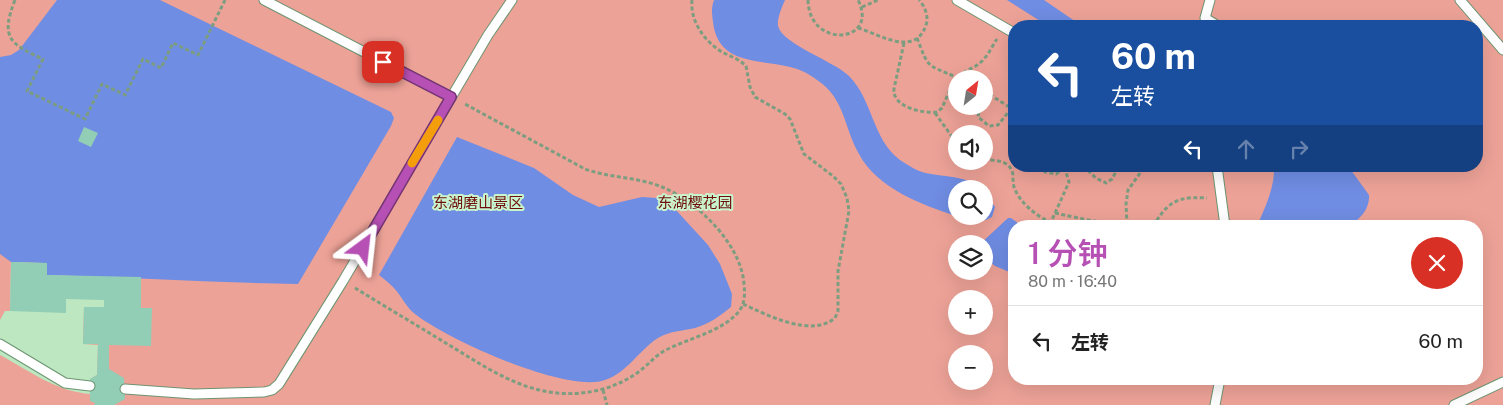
<!DOCTYPE html>
<html lang="zh">
<meta charset="utf-8">
<style>
:root{--surface:#fff;--page:#f6f6f6;--text:#222;--muted:#767676;--line:#e0e0e0;--accent:#b650b4}
body{margin:0;font-family:"Public Sans","Noto Sans SC",sans-serif;background:var(--page);color:var(--text);height:100vh;display:flex;flex-direction:column;font-size:19px;white-space:nowrap}
*{box-sizing:border-box;margin:0}
p{font-size:16px;color:var(--muted)}
.icon{flex:none;width:28px;height:28px;fill:none;stroke:currentColor;stroke-width:2;stroke-linecap:round;stroke-linejoin:round}
.map{position:relative;flex:1;overflow:hidden}
.side{position:absolute;left:1008px;top:220px;width:475px;height:165px;display:flex;flex-direction:column;background:var(--surface);border-radius:20px;box-shadow:0 5px 20px #0002}
.side>*{flex:none}
.hud{position:absolute;left:1008px;top:20px;width:475px;height:152px;border-radius:20px;box-shadow:0 5px 20px #0002;background:#1a4fa0;color:#fff;overflow:hidden}
.needle{width:32px;rotate:30deg}
.buttons{position:absolute;left:948px;top:70px;display:grid;gap:10px}
.buttons a{display:grid;place-items:center;width:45px;height:45px;border-radius:50%;background:var(--surface);box-shadow:0 5px 20px #0002;font-size:25px}
.pin{position:absolute;display:grid;place-items:center;width:42px;height:42px;color:#fff;margin:-21px;border-radius:10px;box-shadow:0 2px 8px #0006}
.me{position:absolute;width:55px;margin:-28px;rotate:30deg;stroke-linejoin:round;filter:drop-shadow(0 0 4px #0008)}
.turn{display:flex;align-items:center;gap:18px;height:105px;padding:0 20px;font-size:22px}
.turn .icon{width:65px;height:65px;stroke-width:2.5}
.turn b{display:block;font-size:35px;line-height:42px}
.lanes{display:flex;align-items:center;height:48px;padding:0 20px;background:#0003;justify-content:center;gap:25px;direction:ltr}
.lanes .off{opacity:.35}
.round{display:grid;place-items:center;flex:none;width:52px;height:52px;border-radius:26px;background:var(--page)}
.headline{display:flex;align-items:center;justify-content:space-between;height:85px;padding:0 20px}
h1{font-size:30px;font-weight:600;line-height:38px;color:var(--accent)}
ul{padding:0;list-style:none}
li{display:flex;align-items:center;gap:15px;height:70px;padding:0 20px;border-top:1px solid var(--line)}
li div{flex:1}
li b{display:block;font-size:19px}
li em{font-style:normal}
.map>svg:first-child{display:block}
.green{fill:#eda297;fill-rule:evenodd}
.water{fill:#6f8de3}
.building{fill:#92cdb5}
.lines{fill:none;stroke-linecap:round;stroke-linejoin:round}
.service-casing{stroke:#6c9471;stroke-width:11}
.path{stroke:#7c9d80;stroke-width:3;stroke-dasharray:4 2.5;stroke-linecap:butt}
.service{stroke:#fff;stroke-width:9}
.route-casing{stroke:#763475;stroke-width:12}
.route{stroke:#b650b4;stroke-width:9}
.slow{stroke:#f59e0b;stroke-width:9}
.labels{text-anchor:middle;dominant-baseline:central;stroke-width:4;stroke-linejoin:round;paint-order:stroke}
.park-label{font-size:15px;fill:#6e0d0b;stroke:#c9f5ce}
</style>
<div class="map">
<svg width="1503" height="405" viewBox="0 0 1503 405">
<rect width="100%" height="100%" fill="#bce7c1"/>
<!-- green -->
<path class="green" d="M 0,0 L 1503,0 L 1503,405 L 0,405 L 0,355 C 30,371 55,391 90,394 L 90,379 L 97,375 L 98,345 L 83,344 L 84,307 L 104,307 L 104,300 L 141,300 L 141,277 L 47,275 L 47,263 L 11,262 L 10,311 L 5,311 L 0,320 ZM 1014,26 L 1476,26 L 1476,166 L 1014,166 ZM 956,79 L 984,79 L 984,106 L 956,106 ZM 956,134 L 984,134 L 984,161 L 956,161 ZM 956,189 L 984,189 L 984,216 L 956,216 ZM 1014,226 L 1476,226 L 1476,379 L 1014,379 ZM 956,244 L 984,244 L 984,271 L 956,271 ZM 956,299 L 984,299 L 984,326 L 956,326 ZM 956,354 L 984,354 L 984,381 L 956,381 Z"/>
<!-- water -->
<g class="water">
<path d="M 57,0 L 160,0 L 391,112 L 394,118 L 391,126 L 298,284 C 214,283 131,277 47,275 L 47,263 L 11,262 L 0,254 L 0,57 L 11,55 L 19,50 Z"/>
<path d="M 714,0 L 785,0 C 782,7 777,18 778,26 C 782,44 834,61 849,76 C 873,100 872,139 900,160 C 909,166 920,173 931,174 C 949,177 966,176 981,189 L 956,189 L 956,216 C 922,205 877,188 859,154 C 844,128 845,98 817,80 C 809,74 800,69 790,67 C 758,59 718,65 713,22 C 712,14 711,8 714,0 Z"/>
<polygon points="1007,0 1044,0 1082,26 1048,26"/>
<path d="M 457,137 L 534,168 L 573,195 L 599,207 L 642,197 L 657,198 L 675,209 L 708,245 L 720,264 L 732,294 L 731,307 C 720,316 709,324 695,328 C 683,331 669,331 658,338 C 639,350 627,373 605,380 C 566,394 447,339 415,314 C 405,306 402,296 393,287 C 389,283 384,279 379,275 Z"/>
<path d="M 1274,166 L 1348,166 L 1369,195 C 1370,209 1360,219 1349,226 L 1257,226 C 1265,208 1275,187 1274,166 Z"/>
<polygon points="984,191 995,207 992,217 986,220 957,216 984,216"/>
<polygon points="1008,218 1011,218 1022,226 1014,226 1014,274 995,266 984,257 984,244 980,244"/>
</g>
<!-- building -->
<g class="building">
<polygon points="84,127 98,133 91,147 78,141"/>
<polygon points="11,262 47,263 47,275 141,277 141,308 152,308 151,346 109,345 109,369 124,378 125,399 114,405 94,405 95,403 90,401 90,379 97,375 98,344 83,344 84,307 104,307 104,300 66,299 66,313 10,311"/>
</g>
<g class="lines">
<defs>
<g id="service">
<polyline points="264,0 451,97"/>
<polyline points="957,0 1014,33"/>
<polyline points="1210,0 1205,18 1218,26"/>
<polyline points="1460,0 1503,50"/>
<polyline points="1217,166 1225,226"/>
<polyline points="0,344 65,383 90,386"/>
<polyline points="125,389 194,394 264,392 272,390 279,384 343,281 488,35 512,0"/>
<polyline points="1215,405 1220,379"/>
<polyline points="1454,405 1503,382"/>
</g>
</defs>
<!-- service casing -->
<use href="#service" class="service-casing"/>
<!-- path -->
<g class="path">
<path d="M 15,0 C 0,38 10,44 43,59 L 27,91 L 85,119 L 102,84 L 125,95 L 143,59 L 161,68 L 173,43 L 198,55 L 225,0"/>
<path d="M 692,0 C 690,21 704,41 722,52 C 730,56 739,59 746,66 L 750,87 L 755,97 L 785,114 L 790,119 L 804,154 L 833,176 L 841,184 L 847,198 L 849,211 L 838,271 L 838,311 L 835,318 C 811,338 767,315 743,304"/>
<path d="M 808,0 C 809,50 880,43 858,0"/>
<polyline points="862,7 878,0"/>
<path d="M 858,28 C 879,34 915,58 926,25 C 929,17 925,6 919,0"/>
<path d="M 917,38 C 929,69 926,64 956,77"/>
<path d="M 904,43 L 894,89 C 892,107 923,114 937,112 L 942,108 L 956,76"/>
<path d="M 959,78 C 965,69 974,69 981,62 C 988,56 992,46 997,39"/>
<polyline points="984,91 1014,110"/>
<polyline points="984,101 988,94"/>
<polyline points="980,106 978,117 989,126 998,125 1011,109"/>
<polyline points="935,113 956,142"/>
<path d="M 984,160 C 995,160 1011,160 1013,175 C 1013,179 1013,183 1014,187 C 1019,202 1037,217 1051,222 L 1069,182 L 1065,169"/>
<polyline points="1039,166 1045,172 1056,174 1068,166"/>
<polyline points="1083,166 1096,178 1106,183 1112,179 1119,166"/>
<path d="M 1055,213 C 1074,217 1134,231 1151,224 C 1156,223 1159,217 1162,213 C 1175,197 1188,197 1207,198"/>
<polyline points="1127,225 1126,204 1128,190 1145,166"/>
<path d="M 355,288 C 386,307 418,326 449,345 C 479,363 509,384 544,391 C 577,398 614,391 641,370 C 649,364 655,356 664,351 C 688,338 723,332 740,310 C 745,302 745,293 744,284 C 741,244 698,202 662,187 C 638,177 610,178 585,169 L 463,103"/>
<polyline points="603,390 607,405"/>
</g>
<!-- service -->
<use href="#service" class="service"/>
</g>
<g class="lines">
<defs>
<polyline id="route" points="363,248 451,97 383,62"/>
</defs>
<!-- route casing -->
<use href="#route" class="route-casing"/>
<!-- route -->
<use href="#route" class="route"/>
<!-- slow -->
<polyline class="slow" points="412,163 438,120"/>
</g>
<g class="labels">
<!-- park labels -->
<g class="park-label">
<text x="478" y="202">东湖磨山景区</text>
<text x="695" y="202">东湖樱花园</text>
</g>
</g>
</svg>
<div class="buttons">
<a><svg class="needle" viewBox="-14 -14 28 28"><path d="M0-13l5 13h-10z" fill="#e53935"/><path d="M0 13l5-13h-10z" fill="#767676"/></svg></a>
<a><svg class="icon" aria-label="sound" viewBox="0 0 24 24"><path d="M4 9h4l5-4v14l-5-4H4zM17 9q2 3 0 6"/></svg></a>
<a><svg class="icon" aria-label="search" viewBox="0 0 24 24"><circle cx="10" cy="10" r="6"/><path d="M15 15l6 6"/></svg></a>
<a><svg class="icon" aria-label="layers" viewBox="0 0 24 24"><path d="M12 4l9 5-9 5-9-5zM3 14l9 5 9-5"/></svg></a>
<a>+</a>
<a>−</a>
</div>
<div class="pin" style="left:383px;top:62px;background:#d93025"><svg class="icon" aria-label="arrive" viewBox="0 0 24 24"><path d="M6 21V4h12l-3 4 3 4H6"/></svg></div>
<svg class="me" style="left:363px;top:248px" viewBox="-20 -20 40 40"><path d="M0-17L14 15 0 8-14 15z" fill="#b650b4" stroke="#fff" stroke-width="4"/></svg>
<div class="hud">
<div class="turn"><svg class="icon" aria-label="left" viewBox="0 0 24 24"><path d="M17 20v-9H6M10 6l-5 5 5 5"/></svg><div><b>60 m</b>左转</div></div>
<div class="lanes"><svg class="icon" aria-label="left" viewBox="0 0 24 24"><path d="M17 20v-9H6M10 6l-5 5 5 5"/></svg><svg class="icon off" aria-label="ahead" viewBox="0 0 24 24"><path d="M12 20V5M6 11l6-6 6 6"/></svg><svg class="icon off" aria-label="right" viewBox="0 0 24 24"><path d="M7 20v-9h11M14 6l5 5-5 5"/></svg></div>
</div>
<section class="side">
<div class="headline"><div><h1>1 分钟</h1><p>80 m · 16:40</p></div><a class="round" style="background:#d93025;color:#fff"><svg class="icon" aria-label="close" viewBox="0 0 24 24"><path d="M6 6l12 12M18 6L6 18"/></svg></a></div>
<ul>
<li><svg class="icon" aria-label="left" viewBox="0 0 24 24"><path d="M17 20v-9H6M10 6l-5 5 5 5"/></svg><div><b>左转</b></div><em>60 m</em></li>
</ul>
</section>
</div>
